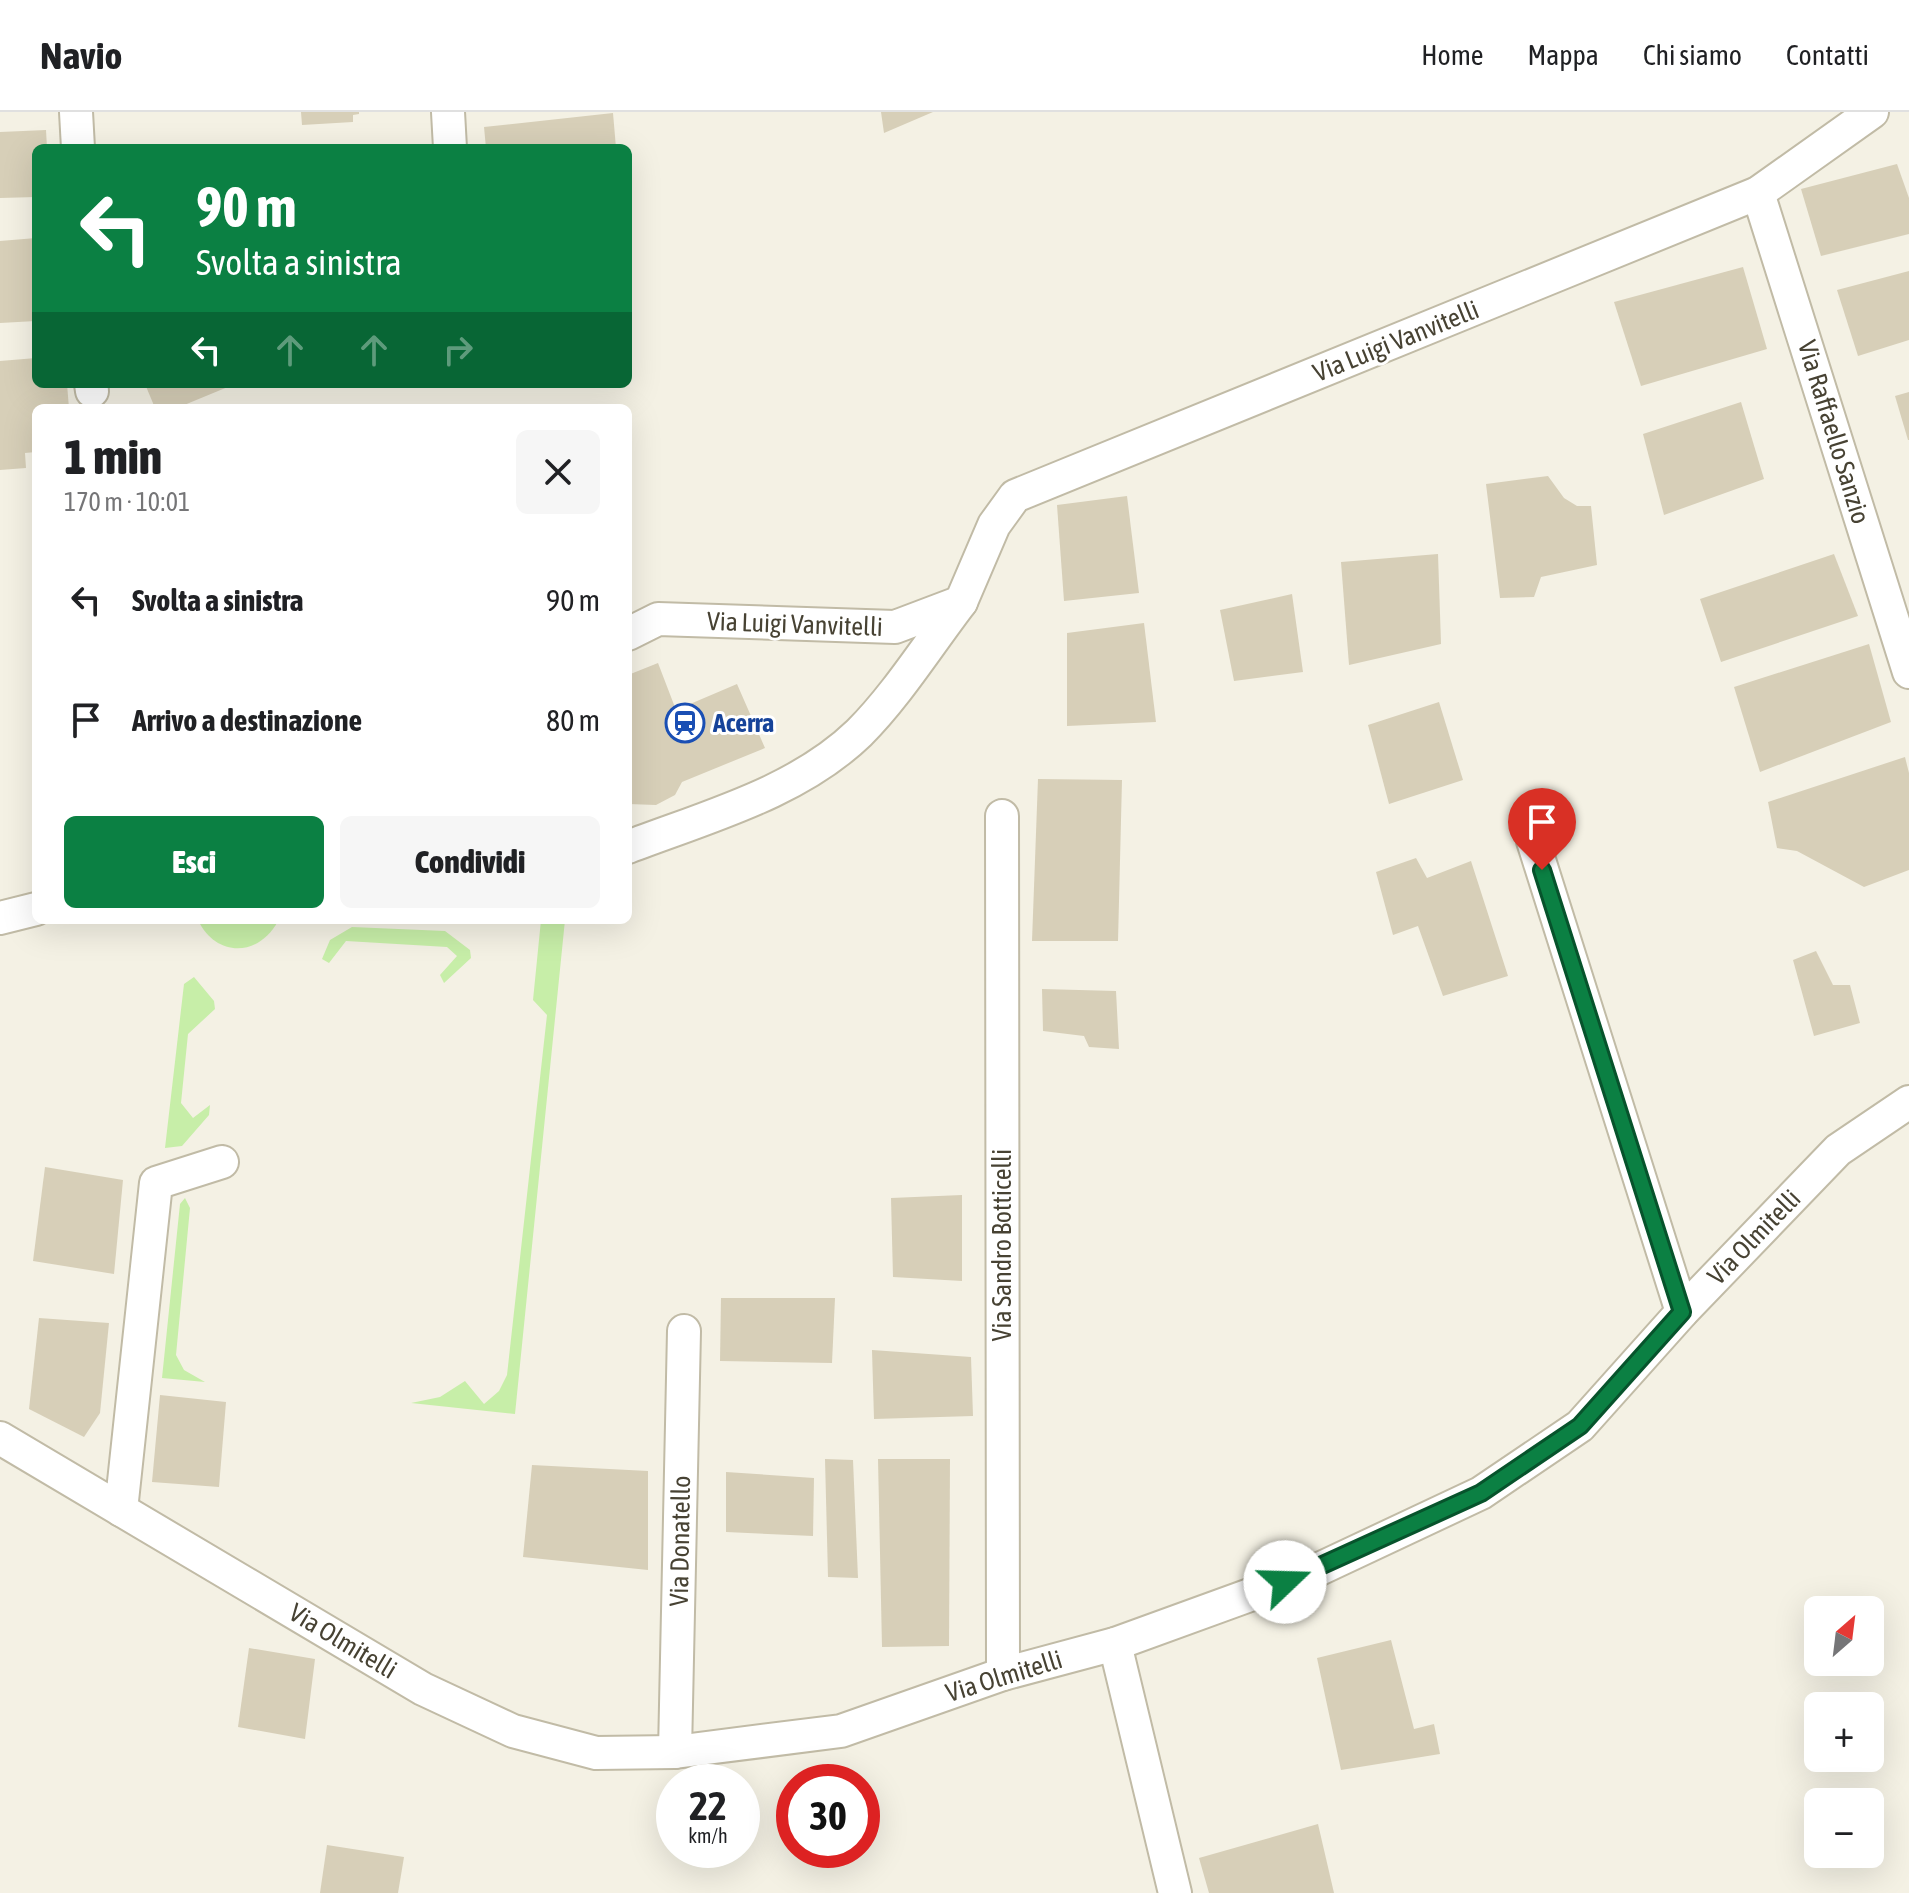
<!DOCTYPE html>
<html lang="it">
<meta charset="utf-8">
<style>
:root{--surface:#fff;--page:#f6f6f6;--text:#202124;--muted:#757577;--line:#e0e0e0;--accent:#0b8043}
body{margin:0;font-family:"Asap Condensed",sans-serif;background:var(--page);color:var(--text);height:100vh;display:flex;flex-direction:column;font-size:30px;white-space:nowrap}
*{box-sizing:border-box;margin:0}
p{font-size:26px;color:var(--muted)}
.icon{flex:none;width:44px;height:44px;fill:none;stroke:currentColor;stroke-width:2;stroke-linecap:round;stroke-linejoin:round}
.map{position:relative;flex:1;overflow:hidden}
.sheet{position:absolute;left:32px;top:292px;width:600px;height:520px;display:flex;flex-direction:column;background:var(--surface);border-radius:12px;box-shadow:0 8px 32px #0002}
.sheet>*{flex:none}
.hud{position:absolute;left:32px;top:32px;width:600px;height:244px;border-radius:12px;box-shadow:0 8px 32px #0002;background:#0b8043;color:#fff;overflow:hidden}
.needle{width:52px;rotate:28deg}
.tools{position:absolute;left:1804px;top:1484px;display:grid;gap:16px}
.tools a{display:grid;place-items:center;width:80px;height:80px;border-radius:12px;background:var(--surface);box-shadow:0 8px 32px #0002;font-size:40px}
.speed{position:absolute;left:656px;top:1652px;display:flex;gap:16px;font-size:40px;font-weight:700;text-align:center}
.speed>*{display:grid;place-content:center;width:104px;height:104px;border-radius:50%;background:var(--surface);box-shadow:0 8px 32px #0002;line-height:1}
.speed small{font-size:20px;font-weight:400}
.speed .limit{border:12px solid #d22;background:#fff;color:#111}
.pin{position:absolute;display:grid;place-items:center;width:68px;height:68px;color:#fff;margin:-82px -34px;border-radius:50% 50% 50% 0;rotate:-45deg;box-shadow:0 0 8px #0007}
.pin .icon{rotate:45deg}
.me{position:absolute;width:88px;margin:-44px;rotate:69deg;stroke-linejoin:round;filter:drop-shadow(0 0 6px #0008)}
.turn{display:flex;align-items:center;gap:28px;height:168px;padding:0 32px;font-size:36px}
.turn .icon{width:104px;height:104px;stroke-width:2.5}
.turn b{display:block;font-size:56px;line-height:68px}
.lanes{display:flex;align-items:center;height:76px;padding:0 32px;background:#0003;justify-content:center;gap:40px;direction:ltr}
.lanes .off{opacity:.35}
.round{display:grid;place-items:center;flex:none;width:84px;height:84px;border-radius:12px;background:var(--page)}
.summary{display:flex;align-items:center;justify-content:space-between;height:136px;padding:0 32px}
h1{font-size:48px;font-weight:800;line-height:60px}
.action{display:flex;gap:16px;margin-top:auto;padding:16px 32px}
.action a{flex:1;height:92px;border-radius:12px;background:var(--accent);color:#fff;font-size:32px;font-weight:800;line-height:92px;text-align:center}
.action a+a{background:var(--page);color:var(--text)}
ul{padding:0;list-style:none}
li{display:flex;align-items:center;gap:24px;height:120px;padding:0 32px}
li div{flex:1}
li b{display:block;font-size:30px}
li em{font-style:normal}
header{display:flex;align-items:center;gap:48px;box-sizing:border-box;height:112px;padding:0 40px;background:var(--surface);border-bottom:2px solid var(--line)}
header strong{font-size:38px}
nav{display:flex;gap:44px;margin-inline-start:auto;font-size:28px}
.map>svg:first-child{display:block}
.grass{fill:#c7eea8}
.building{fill:#d7cfb8}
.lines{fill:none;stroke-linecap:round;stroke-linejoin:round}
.street-casing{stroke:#c1bba6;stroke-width:36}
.street{stroke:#fff;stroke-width:32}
.route-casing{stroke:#07532c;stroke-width:20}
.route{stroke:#0b8043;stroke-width:14}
.labels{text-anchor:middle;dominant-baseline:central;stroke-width:6;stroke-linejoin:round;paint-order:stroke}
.street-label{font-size:26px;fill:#474233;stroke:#fff}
.transit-label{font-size:26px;font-weight:bold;fill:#164399;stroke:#fff;text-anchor:start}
</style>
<header>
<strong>Navio</strong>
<nav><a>Home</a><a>Mappa</a><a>Chi siamo</a><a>Contatti</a></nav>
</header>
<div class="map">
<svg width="1909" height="1781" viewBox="0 0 1909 1781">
<rect width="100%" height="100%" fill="#f4f1e4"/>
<!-- grass -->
<g class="grass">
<path d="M 198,808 L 278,808 L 278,809 C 259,845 216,846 198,808 Z"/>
<polygon points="541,808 565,808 515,1302 411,1291 440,1285 465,1269 484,1292 499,1279 507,1263 547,903 533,888"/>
<polygon points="352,815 445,819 470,838 471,846 444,871 440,863 457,844 447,835 346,829 329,851 322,847 330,828"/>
<polygon points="194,865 214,889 215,897 188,922 181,991 193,1006 210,993 209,1003 182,1034 165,1036 184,872"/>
<polygon points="185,1086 190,1096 176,1243 184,1258 205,1270 162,1266 180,1092"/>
</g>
<!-- building -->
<g class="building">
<polygon points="301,0 359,0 359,2 353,3 353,10 302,13"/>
<polygon points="881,0 933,0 884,21"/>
<polygon points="613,1 616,36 486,36 484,15"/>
<polygon points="46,18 47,36 36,36 36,85 0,86 0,20"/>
<polygon points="1897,52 1909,86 1909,122 1821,144 1801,77"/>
<polygon points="36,126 36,209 0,211 0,129"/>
<polygon points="1743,155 1767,237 1641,274 1614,190"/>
<polygon points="1909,159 1909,228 1858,244 1837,178"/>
<polygon points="36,246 36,272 67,272 69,296 36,296 36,340 25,341 26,356 0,358 0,249"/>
<polygon points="145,272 235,272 177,296 155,296"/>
<polygon points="1909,280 1909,328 1908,328 1895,284"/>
<polygon points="1741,290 1764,367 1664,403 1643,322"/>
<polygon points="1548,364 1564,386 1577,394 1591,394 1597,453 1541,465 1534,485 1500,486 1486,372"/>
<polygon points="1127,384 1139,481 1064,489 1057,393"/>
<polygon points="1438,442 1441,532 1349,553 1341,450"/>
<polygon points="1834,442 1858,504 1721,550 1700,487"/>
<polygon points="1292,482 1303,560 1234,569 1220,498"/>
<polygon points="1144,511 1156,610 1067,614 1067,521"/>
<polygon points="1869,532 1891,610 1760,660 1734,575"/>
<polygon points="658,551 676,598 737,572 765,636 682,670 675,683 656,693 628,692 628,563"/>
<polygon points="1439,590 1463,668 1389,692 1368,613"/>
<polygon points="1905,645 1909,661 1909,758 1864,775 1797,739 1777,736 1768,690"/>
<polygon points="1038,667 1122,668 1118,829 1032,829"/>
<polygon points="1416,746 1427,766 1471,749 1508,864 1443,884 1418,814 1393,823 1376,760"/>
<polygon points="1816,839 1833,873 1850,873 1860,911 1814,924 1793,848"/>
<polygon points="1042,877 1116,879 1119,937 1089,935 1084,924 1043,919"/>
<polygon points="45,1055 123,1068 114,1162 33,1149"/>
<polygon points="962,1083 962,1169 893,1165 891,1086"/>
<polygon points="721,1186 835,1186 832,1251 720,1249"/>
<polygon points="39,1206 109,1211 100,1301 84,1325 29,1297"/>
<polygon points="872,1238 971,1245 973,1304 874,1307"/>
<polygon points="160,1283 226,1290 219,1375 152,1370"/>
<polygon points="825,1347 853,1348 858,1466 828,1465"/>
<polygon points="878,1347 950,1347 949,1534 882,1535"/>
<polygon points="532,1353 648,1359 648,1458 523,1445"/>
<polygon points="726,1360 814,1366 813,1424 726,1420"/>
<polygon points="1391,1528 1414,1617 1434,1612 1440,1642 1341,1658 1317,1546"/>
<polygon points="249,1536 315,1547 305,1627 238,1615"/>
<polygon points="1318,1712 1334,1781 1209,1781 1199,1746"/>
<polygon points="327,1733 404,1745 398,1781 320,1781"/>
</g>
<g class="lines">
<defs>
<g id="street">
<polyline points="76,0 78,36"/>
<polyline points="448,0 450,36"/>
<polyline points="1758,81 1909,560"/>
<polyline points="91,272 92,279"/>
<polyline points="628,522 658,507 895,515 961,490 994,413 1015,384 1758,81 1872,0"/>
<polyline points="1002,704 1003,1562"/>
<polyline points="1533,729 1682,1200"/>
<path d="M 628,735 C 706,705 797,681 859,621 C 897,583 928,533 961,490"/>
<polyline points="0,806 36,797"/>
<polyline points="0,1326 423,1577 513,1619 596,1641 675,1640 841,1619 1003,1562 1115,1532 1313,1460 1481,1381 1580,1314 1682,1200 1838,1038 1909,990"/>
<polyline points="121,1398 156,1071 222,1050"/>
<polyline points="1115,1532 1175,1781"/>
<polyline points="675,1640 684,1219"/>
</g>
</defs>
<!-- street casing -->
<use href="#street" class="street-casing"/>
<!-- street -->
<use href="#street" class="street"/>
</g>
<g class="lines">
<defs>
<polyline id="route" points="1285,1470 1481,1381 1580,1314 1682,1200 1542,758"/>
</defs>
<!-- route casing -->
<use href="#route" class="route-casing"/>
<!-- route -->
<use href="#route" class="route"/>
</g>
<!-- icons -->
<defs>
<symbol id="station-ring" viewBox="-11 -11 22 22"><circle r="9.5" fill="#fff" stroke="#1a4fb4" stroke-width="1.5"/><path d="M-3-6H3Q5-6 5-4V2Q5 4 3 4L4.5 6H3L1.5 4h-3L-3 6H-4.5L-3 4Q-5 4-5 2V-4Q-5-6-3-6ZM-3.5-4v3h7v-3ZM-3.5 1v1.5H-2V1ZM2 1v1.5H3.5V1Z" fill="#1a4fb4"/></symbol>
</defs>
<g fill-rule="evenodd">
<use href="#station-ring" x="663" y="589" width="44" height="44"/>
</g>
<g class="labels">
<!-- street labels -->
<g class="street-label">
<text transform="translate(1396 229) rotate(-22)">Via Luigi Vanvitelli</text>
<text transform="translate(1834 320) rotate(73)">Via Raffaello Sanzio</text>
<text transform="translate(795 512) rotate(2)">Via Luigi Vanvitelli</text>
<text transform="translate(1754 1125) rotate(-46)">Via Olmitelli</text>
<text transform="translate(1002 1133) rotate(-90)">Via Sandro Botticelli</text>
<text transform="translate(680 1429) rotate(-89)">Via Donatello</text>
<text transform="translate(343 1529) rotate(31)">Via Olmitelli</text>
<text transform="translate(1004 1564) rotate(-17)">Via Olmitelli</text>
</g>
<!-- transit labels -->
<g class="transit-label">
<text x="713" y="611">Acerra</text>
</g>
</g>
</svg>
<div class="tools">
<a><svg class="needle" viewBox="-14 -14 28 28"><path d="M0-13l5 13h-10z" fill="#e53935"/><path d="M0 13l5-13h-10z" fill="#757577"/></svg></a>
<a>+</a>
<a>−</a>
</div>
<div class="speed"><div>22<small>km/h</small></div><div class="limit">30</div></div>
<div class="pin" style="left:1542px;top:758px;background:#d93025"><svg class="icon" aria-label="arrive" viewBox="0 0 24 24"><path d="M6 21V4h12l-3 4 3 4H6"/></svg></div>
<svg class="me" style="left:1285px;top:1470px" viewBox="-20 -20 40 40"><circle r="19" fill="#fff"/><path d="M0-13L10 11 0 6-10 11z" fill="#0b8043"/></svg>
<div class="hud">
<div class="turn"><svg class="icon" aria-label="left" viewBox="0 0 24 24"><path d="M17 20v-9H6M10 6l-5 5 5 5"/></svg><div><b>90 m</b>Svolta a sinistra</div></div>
<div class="lanes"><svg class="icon" aria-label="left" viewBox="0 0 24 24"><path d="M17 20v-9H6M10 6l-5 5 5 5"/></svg><svg class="icon off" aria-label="ahead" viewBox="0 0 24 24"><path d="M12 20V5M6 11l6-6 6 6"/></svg><svg class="icon off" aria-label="ahead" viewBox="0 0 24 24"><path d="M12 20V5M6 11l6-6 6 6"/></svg><svg class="icon off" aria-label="right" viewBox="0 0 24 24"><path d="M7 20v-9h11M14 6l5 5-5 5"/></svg></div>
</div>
<section class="sheet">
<div class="summary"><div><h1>1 min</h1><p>170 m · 10:01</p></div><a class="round"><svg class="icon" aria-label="close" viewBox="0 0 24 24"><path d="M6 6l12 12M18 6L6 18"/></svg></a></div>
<ul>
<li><svg class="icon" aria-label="left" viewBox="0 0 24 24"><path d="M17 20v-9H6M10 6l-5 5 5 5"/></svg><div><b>Svolta a sinistra</b></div><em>90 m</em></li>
<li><svg class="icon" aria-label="arrive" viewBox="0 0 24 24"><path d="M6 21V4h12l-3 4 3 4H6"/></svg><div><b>Arrivo a destinazione</b></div><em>80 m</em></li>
</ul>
<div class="action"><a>Esci</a><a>Condividi</a></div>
</section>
</div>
